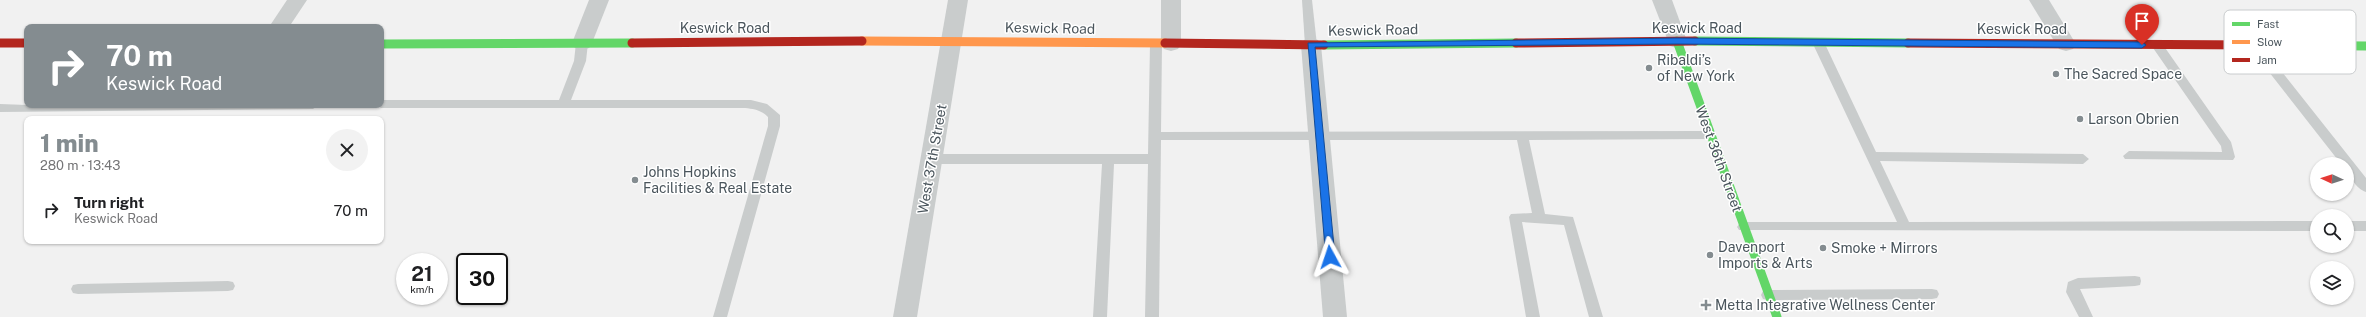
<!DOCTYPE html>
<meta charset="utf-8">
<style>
:root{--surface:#fff;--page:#f2f2f2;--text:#202124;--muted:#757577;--accent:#848c90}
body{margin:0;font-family:"Public Sans",sans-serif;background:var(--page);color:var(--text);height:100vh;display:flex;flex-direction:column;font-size:15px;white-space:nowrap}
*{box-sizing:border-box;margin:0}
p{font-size:13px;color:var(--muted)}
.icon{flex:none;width:22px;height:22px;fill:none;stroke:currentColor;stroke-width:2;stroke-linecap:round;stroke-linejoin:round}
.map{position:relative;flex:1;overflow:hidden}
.sheet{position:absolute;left:24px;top:116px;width:360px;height:128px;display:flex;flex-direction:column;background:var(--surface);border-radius:8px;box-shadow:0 1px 3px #0004}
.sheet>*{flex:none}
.banner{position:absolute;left:24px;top:24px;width:360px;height:84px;border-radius:8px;box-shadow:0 1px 3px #0004;background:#848c90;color:#fff;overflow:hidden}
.needle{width:26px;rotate:273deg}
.controls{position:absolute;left:2310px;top:157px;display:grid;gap:8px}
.controls a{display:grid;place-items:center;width:44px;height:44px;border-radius:50%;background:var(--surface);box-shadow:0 1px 3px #0004;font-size:20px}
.speed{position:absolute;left:396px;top:253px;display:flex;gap:8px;font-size:20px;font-weight:700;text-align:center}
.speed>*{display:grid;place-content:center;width:52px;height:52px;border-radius:50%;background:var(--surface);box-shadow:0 1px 3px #0004;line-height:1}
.speed small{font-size:10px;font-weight:400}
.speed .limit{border:2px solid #111;border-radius:6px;background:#fff;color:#111}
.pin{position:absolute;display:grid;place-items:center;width:34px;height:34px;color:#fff;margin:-41px -17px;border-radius:50% 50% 50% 0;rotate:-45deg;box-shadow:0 0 4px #0007}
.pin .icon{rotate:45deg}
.me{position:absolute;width:44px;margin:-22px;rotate:355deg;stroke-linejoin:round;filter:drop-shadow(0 0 3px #0008)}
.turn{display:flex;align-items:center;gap:14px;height:84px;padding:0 16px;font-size:18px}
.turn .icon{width:52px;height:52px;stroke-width:2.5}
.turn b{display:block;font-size:28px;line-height:34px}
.round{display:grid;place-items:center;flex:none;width:42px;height:42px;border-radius:21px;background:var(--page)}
.overview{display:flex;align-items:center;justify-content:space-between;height:68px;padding:0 16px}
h1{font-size:24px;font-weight:800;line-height:30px;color:var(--accent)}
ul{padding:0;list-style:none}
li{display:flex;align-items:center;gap:12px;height:52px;padding:0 16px}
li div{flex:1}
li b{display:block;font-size:15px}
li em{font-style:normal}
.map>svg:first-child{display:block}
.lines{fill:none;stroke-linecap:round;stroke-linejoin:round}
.lane{fill:#c9cccc;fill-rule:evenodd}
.street{fill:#c9cccc;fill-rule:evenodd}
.fast{stroke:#63d668;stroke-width:9}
.slow{stroke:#ff974d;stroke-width:9}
.jam{stroke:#b3261e;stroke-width:9}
.route{fill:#1a73e8;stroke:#114b97}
.poi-dot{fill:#848c90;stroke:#fff;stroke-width:1.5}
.labels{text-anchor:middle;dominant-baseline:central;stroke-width:3;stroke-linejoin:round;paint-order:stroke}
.street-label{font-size:14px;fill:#4a555c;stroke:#fff}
.poi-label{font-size:14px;fill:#4a555c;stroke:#fff;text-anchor:start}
.key{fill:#fff;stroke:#c9ccce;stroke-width:1}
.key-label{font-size:11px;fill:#4a555c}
</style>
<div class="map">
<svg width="2366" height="317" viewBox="0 0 2366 317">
<rect width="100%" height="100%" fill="#f1f1f1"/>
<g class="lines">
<!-- lane -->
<g class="lane">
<polygon points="1302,0 1312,0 1317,45 1311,49 1305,45"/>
<polygon points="1818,38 1824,42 1876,152 2083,154 2089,159 2083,164 1880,161 1909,222 2317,221 2317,231 1739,230 1737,227 1739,224 1743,222 1897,222 1812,42"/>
<path d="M 582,39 L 588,43 L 586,61 L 571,100 L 751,100 L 767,104 L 780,115 L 780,126 L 727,317 L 713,317 L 768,126 L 768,117 C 761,110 754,109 745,108 L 381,108 L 376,105 L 381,105 L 381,100 L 559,100 L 574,61 L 576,43 Z"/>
<polygon points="1156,40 1162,44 1161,132 1710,131 1716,135 1710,139 1529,140 1545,214 1573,217 1603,317 1589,317 1564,225 1522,222 1540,317 1526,317 1509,217 1511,214 1532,213 1517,140 1161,140 1159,317 1145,317 1148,164 1114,164 1107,317 1093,317 1102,164 932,164 926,159 932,154 1148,154 1150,44"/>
<polygon points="2157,41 2161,42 2231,142 2235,157 2233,160 2125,159 2123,156 2129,151 2222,152 2221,146 2151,45"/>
<path d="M 2255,42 L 2259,43 L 2366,178 L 2366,192 C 2356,189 2347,174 2347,164 L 2341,164 L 2251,49 L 2249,46 L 2251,43 Z"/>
<polygon points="0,104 27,105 319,105 313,109 0,112"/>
<rect x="2347" y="221" width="19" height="10"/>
<polygon points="2135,276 2140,277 2141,281 2140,285 2135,286 2080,289 2093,317 2079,317 2066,292 2068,282 2078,278"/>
<polygon points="228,281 233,282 235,286 233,290 228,291 78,294 73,293 71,289 73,285 78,284"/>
<polygon points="1932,289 1937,290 1939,294 1937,298 1932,299 1768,300 1763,299 1761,295 1763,291 1768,290"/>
</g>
<!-- street -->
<g class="street">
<polygon points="287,0 307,0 289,27 269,27"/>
<polygon points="589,0 609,0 592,43 589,48 582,50 575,48 572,43"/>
<polygon points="948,0 968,0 917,317 893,317"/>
<polygon points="1161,0 1181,0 1181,44 1178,49 1171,51 1164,49 1161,44"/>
<polygon points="1652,0 1672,0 1687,41 1684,46 1677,48 1670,46"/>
<polygon points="2029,0 2049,0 2076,44 2073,49 2066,51 2059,49"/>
<polygon points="1311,38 1318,40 1321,45 1347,317 1323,317 1301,45 1304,40"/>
</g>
<!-- fast -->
<g class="fast">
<polyline points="1677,41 1777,317"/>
<polyline points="1695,41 1908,43"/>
<polyline points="381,44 632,43"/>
<polyline points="1324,45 1516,43"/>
<polyline points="2256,45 2366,46"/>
</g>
<!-- slow -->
<polyline class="slow" points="862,41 1165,43"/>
<!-- jam -->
<g class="jam">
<polyline points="0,43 27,43"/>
<polyline points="632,43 862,41"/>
<polyline points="1165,43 1324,45"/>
<polyline points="1516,43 1695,41"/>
<polyline points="1908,43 2256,45"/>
</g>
</g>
<!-- route -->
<polygon class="route" points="1677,38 2142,42 2146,45 2142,48 1677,44 1315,47 1335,257 1330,261 1326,260 1308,43"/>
<!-- markers -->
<g class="poi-dot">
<circle cx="1649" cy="68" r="4"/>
<circle cx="2056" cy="74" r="4"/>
<circle cx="2080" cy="119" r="4"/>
<circle cx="635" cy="180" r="4"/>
<circle cx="1823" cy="248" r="4"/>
<circle cx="1710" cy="255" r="4"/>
<path d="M1704 299h4v4h4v4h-4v4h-4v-4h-4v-4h4z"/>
</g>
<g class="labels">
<!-- street labels -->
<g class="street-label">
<text x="725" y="28">Keswick Road</text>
<text transform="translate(1050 28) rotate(1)">Keswick Road</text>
<text x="1697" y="28">Keswick Road</text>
<text x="2022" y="29">Keswick Road</text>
<text transform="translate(1373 30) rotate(-1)">Keswick Road</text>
<text transform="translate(932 159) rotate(-80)">West 37th Street</text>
<text transform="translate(1719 159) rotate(70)">West 36th Street</text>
</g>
<!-- poi labels -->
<g class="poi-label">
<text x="1657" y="60">Ribaldi’s<tspan x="1657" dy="16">of New York</tspan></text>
<text x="2064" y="74">The Sacred Space</text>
<text x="2088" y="119">Larson Obrien</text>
<text x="643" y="172">Johns Hopkins<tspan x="643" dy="16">Facilities &amp; Real Estate</tspan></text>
<text x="1718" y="247">Davenport<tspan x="1718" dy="16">Imports &amp; Arts</tspan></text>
<text x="1831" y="248">Smoke + Mirrors</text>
<text x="1715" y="305">Metta Integrative Wellness Center</text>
</g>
</g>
<!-- legend -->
<rect x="2224" y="10" width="132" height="64" rx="6" class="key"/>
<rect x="2232" y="22" width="18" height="4" fill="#63d668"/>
<rect x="2232" y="40" width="18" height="4" fill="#ff974d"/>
<rect x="2232" y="58" width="18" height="4" fill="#b3261e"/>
<g class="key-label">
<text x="2257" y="28">Fast</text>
<text x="2257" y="46">Slow</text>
<text x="2257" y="64">Jam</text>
</g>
</svg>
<div class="controls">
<a><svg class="needle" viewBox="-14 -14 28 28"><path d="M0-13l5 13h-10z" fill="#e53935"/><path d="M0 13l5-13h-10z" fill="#757577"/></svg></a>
<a><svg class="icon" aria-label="search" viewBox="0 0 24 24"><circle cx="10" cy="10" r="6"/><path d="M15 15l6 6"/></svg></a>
<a><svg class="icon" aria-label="layers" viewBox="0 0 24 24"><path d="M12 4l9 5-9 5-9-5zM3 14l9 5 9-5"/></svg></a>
</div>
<div class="speed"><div>21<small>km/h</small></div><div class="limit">30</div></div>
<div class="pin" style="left:2142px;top:45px;background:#d93025"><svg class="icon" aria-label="arrive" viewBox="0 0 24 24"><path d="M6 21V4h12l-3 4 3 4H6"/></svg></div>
<svg class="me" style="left:1330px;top:257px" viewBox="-20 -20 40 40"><path d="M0-17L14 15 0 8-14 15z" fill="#1a73e8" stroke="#fff" stroke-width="4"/></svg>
<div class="banner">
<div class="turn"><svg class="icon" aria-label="right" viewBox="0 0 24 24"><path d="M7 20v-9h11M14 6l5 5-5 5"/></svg><div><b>70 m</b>Keswick Road</div></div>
</div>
<section class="sheet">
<div class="overview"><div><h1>1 min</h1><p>280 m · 13:43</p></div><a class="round"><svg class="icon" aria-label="close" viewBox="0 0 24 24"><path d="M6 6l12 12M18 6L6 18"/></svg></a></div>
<ul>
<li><svg class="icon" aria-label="right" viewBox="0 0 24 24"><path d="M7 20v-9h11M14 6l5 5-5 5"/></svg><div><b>Turn right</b><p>Keswick Road</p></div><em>70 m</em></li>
</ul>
</section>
</div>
